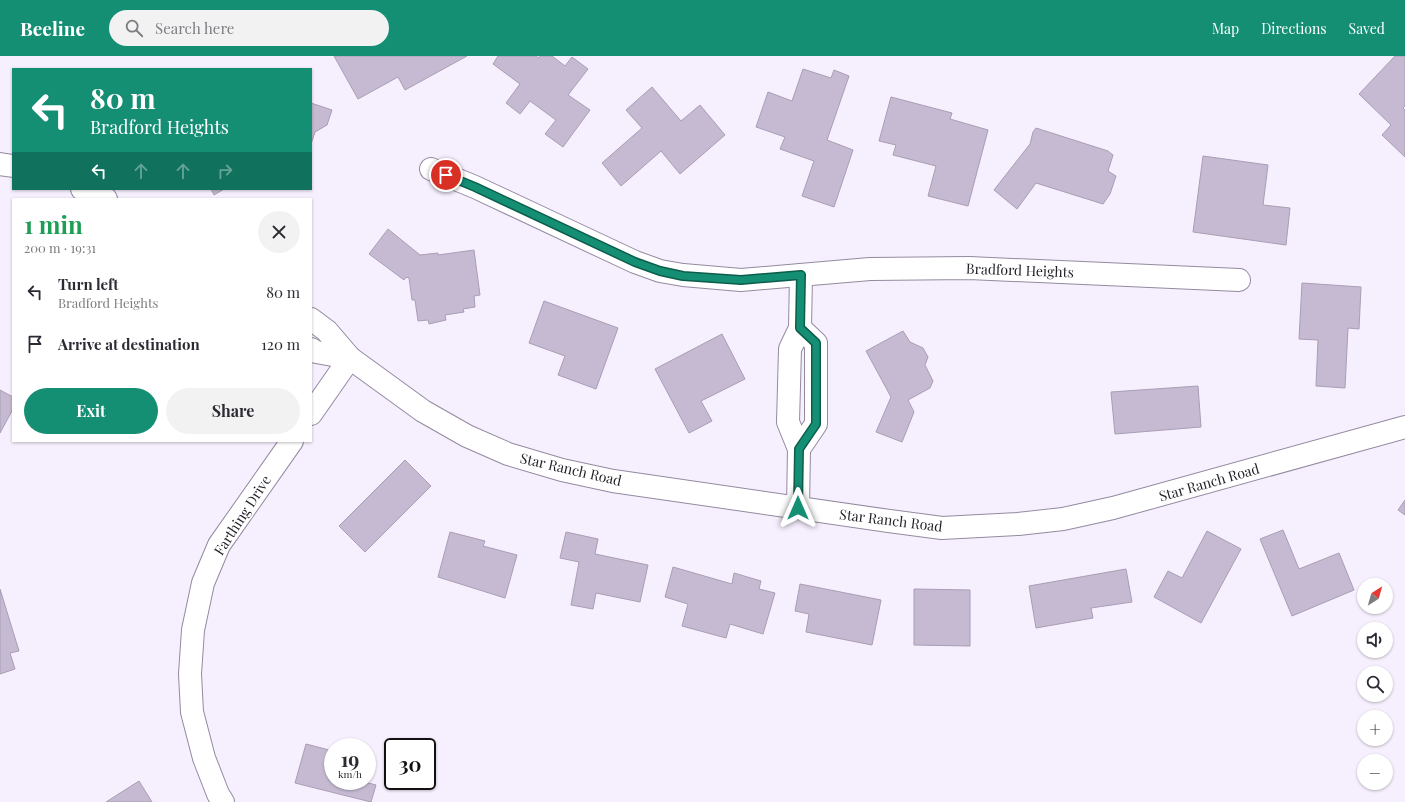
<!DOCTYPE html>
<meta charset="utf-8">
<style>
:root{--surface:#fff;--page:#f2f2f3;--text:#2b2b33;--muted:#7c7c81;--accent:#148f74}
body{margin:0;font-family:"Playfair Display",serif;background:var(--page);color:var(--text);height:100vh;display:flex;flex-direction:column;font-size:15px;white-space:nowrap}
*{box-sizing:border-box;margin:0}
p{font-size:13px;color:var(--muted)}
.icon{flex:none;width:22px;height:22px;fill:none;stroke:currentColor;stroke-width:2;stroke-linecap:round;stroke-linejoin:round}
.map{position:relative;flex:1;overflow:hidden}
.details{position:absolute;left:12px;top:142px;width:300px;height:244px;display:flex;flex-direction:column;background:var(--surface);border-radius:0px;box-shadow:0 1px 3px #0004}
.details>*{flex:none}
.top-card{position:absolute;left:12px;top:12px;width:300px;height:122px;border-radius:0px;box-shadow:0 1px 3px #0004;background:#148f74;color:#fff;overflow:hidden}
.needle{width:26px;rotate:37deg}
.buttons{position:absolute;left:1357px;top:522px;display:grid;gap:8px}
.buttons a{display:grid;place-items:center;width:36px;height:36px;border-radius:50%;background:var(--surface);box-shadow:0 1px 3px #0004;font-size:20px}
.speed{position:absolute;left:324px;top:682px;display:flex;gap:8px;font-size:20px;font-weight:700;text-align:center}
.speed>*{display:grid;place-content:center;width:52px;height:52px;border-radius:50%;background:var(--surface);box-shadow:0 1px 3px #0004;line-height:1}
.speed small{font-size:10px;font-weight:400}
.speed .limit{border:2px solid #111;border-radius:6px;background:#fff;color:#111}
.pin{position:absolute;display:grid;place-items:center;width:34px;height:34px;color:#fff;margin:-17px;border:2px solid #fff;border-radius:50%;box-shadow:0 1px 4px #0007}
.me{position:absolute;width:44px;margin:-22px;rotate:0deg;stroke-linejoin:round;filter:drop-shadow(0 0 3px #0008)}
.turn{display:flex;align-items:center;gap:14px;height:84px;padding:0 12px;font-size:18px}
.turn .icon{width:52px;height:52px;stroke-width:2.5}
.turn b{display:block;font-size:28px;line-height:34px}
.lanes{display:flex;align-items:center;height:38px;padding:0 12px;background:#0003;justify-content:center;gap:20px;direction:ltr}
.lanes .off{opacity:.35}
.round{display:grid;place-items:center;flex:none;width:42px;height:42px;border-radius:21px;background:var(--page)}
.summary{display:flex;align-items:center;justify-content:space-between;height:68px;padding:0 12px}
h1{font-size:24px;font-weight:700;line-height:30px;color:#1e9e55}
.action{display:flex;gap:8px;margin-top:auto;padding:8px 12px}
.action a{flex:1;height:46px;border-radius:24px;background:var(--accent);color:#fff;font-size:16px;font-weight:700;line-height:46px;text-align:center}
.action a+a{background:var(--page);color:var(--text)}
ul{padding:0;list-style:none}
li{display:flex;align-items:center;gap:12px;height:52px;padding:0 12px}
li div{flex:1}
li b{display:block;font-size:15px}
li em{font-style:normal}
header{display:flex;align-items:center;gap:24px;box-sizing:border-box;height:56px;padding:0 20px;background:var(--accent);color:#fff}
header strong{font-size:19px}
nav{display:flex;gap:22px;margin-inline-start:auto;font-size:14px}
.search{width:280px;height:36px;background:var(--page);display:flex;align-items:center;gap:10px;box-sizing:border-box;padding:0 14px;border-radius:22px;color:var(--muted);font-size:15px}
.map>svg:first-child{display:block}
.building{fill:#c5bad2;stroke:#a89eb5}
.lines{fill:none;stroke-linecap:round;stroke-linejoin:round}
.minor-casing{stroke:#948aa0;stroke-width:24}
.minor{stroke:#fff;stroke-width:22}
.route-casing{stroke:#0d5d4b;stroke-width:10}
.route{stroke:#148f74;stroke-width:7}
.labels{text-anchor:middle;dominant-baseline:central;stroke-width:3;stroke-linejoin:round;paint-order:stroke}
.street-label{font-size:14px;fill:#211d25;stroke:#fff}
</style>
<header>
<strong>Beeline</strong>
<div class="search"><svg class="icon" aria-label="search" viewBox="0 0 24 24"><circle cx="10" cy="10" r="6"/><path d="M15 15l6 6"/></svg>Search here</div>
<nav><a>Map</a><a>Directions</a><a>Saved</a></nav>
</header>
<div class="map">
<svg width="1405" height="746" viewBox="0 0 1405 746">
<rect width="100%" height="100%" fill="#f6effe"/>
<!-- building -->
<g class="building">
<polygon points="334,0 467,0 405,34 398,21 358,43"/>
<polygon points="498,0 536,0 539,2 540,0 552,0 565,10 572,1 588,13 568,39 590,54 563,91 545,78 556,64 530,45 520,58 506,47 520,28 493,8"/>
<polygon points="1395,0 1405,0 1405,50 1403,52 1405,54 1405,101 1382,79 1391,69 1359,38"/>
<polygon points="803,13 831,22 834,14 849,20 827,84 853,94 834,151 802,140 814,105 780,93 785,81 756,71 768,36 792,45"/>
<polygon points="652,31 681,65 700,49 725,79 680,118 661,95 621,130 602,107 642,72 626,54"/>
<polygon points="891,41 952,57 950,63 988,74 968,150 928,140 936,110 893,99 896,89 879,85"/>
<polygon points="311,47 332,54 327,69 315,76 311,88"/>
<polygon points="1036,72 1108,95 1113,99 1108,115 1116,120 1110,138 1103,148 1036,127 1017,153 994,134 1030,88 1033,76"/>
<polygon points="1203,100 1268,109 1263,149 1290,152 1286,189 1193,176"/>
<polygon points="211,133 224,133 214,139"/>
<polygon points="388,173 420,199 438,197 438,199 474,194 480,239 474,240 475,251 463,253 464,256 445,259 446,264 429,268 428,264 418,265 415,244 412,244 409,222 406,221 404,224 369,198"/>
<polygon points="1302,227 1361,231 1359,273 1348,272 1345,332 1316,330 1318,284 1299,283"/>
<polygon points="544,245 618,272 596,333 558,319 565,300 529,287"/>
<polygon points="903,275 910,286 923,292 928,301 925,309 933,325 930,332 908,344 914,356 902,386 876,376 891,341 866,295"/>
<polygon points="722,278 745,323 701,345 712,365 689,377 655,313"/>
<polygon points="1198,330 1201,371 1115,378 1111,336"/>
<polygon points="0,334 13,341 13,353 0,377"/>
<polygon points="405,404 431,430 365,496 339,470"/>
<polygon points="1405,444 1405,459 1398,454"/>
<polygon points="1283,474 1299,513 1339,497 1354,534 1292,560 1260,483"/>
<polygon points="1207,475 1241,493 1201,567 1154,541 1168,515 1182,522"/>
<polygon points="450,476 485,485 483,490 517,499 505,542 438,521"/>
<polygon points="566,476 598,483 595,498 648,509 640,546 596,537 593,553 571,549 579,506 560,502"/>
<polygon points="673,511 732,528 734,517 761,525 759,533 775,537 763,578 730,568 726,582 682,570 688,548 665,541"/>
<polygon points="1126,513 1132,546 1091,552 1093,562 1036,572 1029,530"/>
<polygon points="800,528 881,544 872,589 806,576 809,558 795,555"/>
<polygon points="0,533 19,595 10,597 15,613 0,618"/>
<polygon points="914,533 970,534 970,590 914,589"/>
<polygon points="306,688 333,695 333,725 361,725 376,729 371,746 295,727"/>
<polygon points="139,725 152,746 106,746"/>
</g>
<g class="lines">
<defs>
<g id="minor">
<polyline points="0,108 13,110"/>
<polyline points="431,113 475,131 635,206 660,215 683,219 741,224 870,213 969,212 1239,224"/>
<polyline points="82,133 106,143"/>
<polyline points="311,263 327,275 350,302 423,355 467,380 508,398 562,414 613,425 889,465 942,472 1018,468 1063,463 1113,452 1405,371"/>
<polyline points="311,293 316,296 350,302"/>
<polyline points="311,358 350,302"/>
<polyline points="799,393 816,368 816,287 800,272"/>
<polyline points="798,452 799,393 788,366 790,293 800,272 801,219"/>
<polyline points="223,746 218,738 204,702 192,656 190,618 193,574 203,527 219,489 292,385"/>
</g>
</defs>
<!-- minor casing -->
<use href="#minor" class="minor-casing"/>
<!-- minor -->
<use href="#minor" class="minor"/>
</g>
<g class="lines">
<defs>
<polyline id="route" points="446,119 475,131 635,206 660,215 683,220 741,224 801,219 800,272 816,287 816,368 799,393 798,452"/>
</defs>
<!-- route casing -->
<use href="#route" class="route-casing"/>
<!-- route -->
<use href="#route" class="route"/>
</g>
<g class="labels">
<!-- street labels -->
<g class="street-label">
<text transform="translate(1020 214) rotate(2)">Bradford Heights</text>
<text transform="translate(571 413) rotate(13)">Star Ranch Road</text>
<text transform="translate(1209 426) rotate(-16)">Star Ranch Road</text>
<text transform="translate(242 459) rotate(-57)">Farthing Drive</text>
<text transform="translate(891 464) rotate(7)">Star Ranch Road</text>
</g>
</g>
</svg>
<div class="buttons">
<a><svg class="needle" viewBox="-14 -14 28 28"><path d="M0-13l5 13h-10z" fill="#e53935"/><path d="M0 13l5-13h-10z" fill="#7c7c81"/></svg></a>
<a><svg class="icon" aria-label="sound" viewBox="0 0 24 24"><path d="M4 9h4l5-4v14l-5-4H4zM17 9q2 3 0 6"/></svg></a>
<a><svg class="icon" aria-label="search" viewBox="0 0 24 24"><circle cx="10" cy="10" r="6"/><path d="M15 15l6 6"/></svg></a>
<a>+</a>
<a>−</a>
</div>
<div class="speed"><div>19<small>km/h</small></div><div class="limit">30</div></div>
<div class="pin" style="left:446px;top:119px;background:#d93025"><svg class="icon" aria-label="arrive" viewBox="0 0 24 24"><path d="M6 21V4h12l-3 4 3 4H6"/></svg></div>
<svg class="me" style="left:798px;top:452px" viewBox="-20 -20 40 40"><path d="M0-17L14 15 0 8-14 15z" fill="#148f74" stroke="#fff" stroke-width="4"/></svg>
<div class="top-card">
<div class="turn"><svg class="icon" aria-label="left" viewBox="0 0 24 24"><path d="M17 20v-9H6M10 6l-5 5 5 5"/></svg><div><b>80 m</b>Bradford Heights</div></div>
<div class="lanes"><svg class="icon" aria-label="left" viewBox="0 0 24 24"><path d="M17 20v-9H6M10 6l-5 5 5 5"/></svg><svg class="icon off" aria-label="ahead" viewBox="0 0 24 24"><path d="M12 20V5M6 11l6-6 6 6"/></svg><svg class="icon off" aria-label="ahead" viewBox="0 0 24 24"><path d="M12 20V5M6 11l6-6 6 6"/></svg><svg class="icon off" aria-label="right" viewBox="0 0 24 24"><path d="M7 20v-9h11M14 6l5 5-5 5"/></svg></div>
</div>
<section class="details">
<div class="summary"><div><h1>1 min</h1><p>200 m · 19:31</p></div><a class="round"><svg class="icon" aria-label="close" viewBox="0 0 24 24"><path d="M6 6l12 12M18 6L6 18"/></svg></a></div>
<ul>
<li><svg class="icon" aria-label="left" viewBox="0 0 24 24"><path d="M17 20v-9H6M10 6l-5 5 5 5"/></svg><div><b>Turn left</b><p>Bradford Heights</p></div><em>80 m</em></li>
<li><svg class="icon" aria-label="arrive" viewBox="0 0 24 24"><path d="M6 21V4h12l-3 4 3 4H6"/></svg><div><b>Arrive at destination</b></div><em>120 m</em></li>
</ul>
<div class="action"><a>Exit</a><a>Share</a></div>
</section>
</div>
